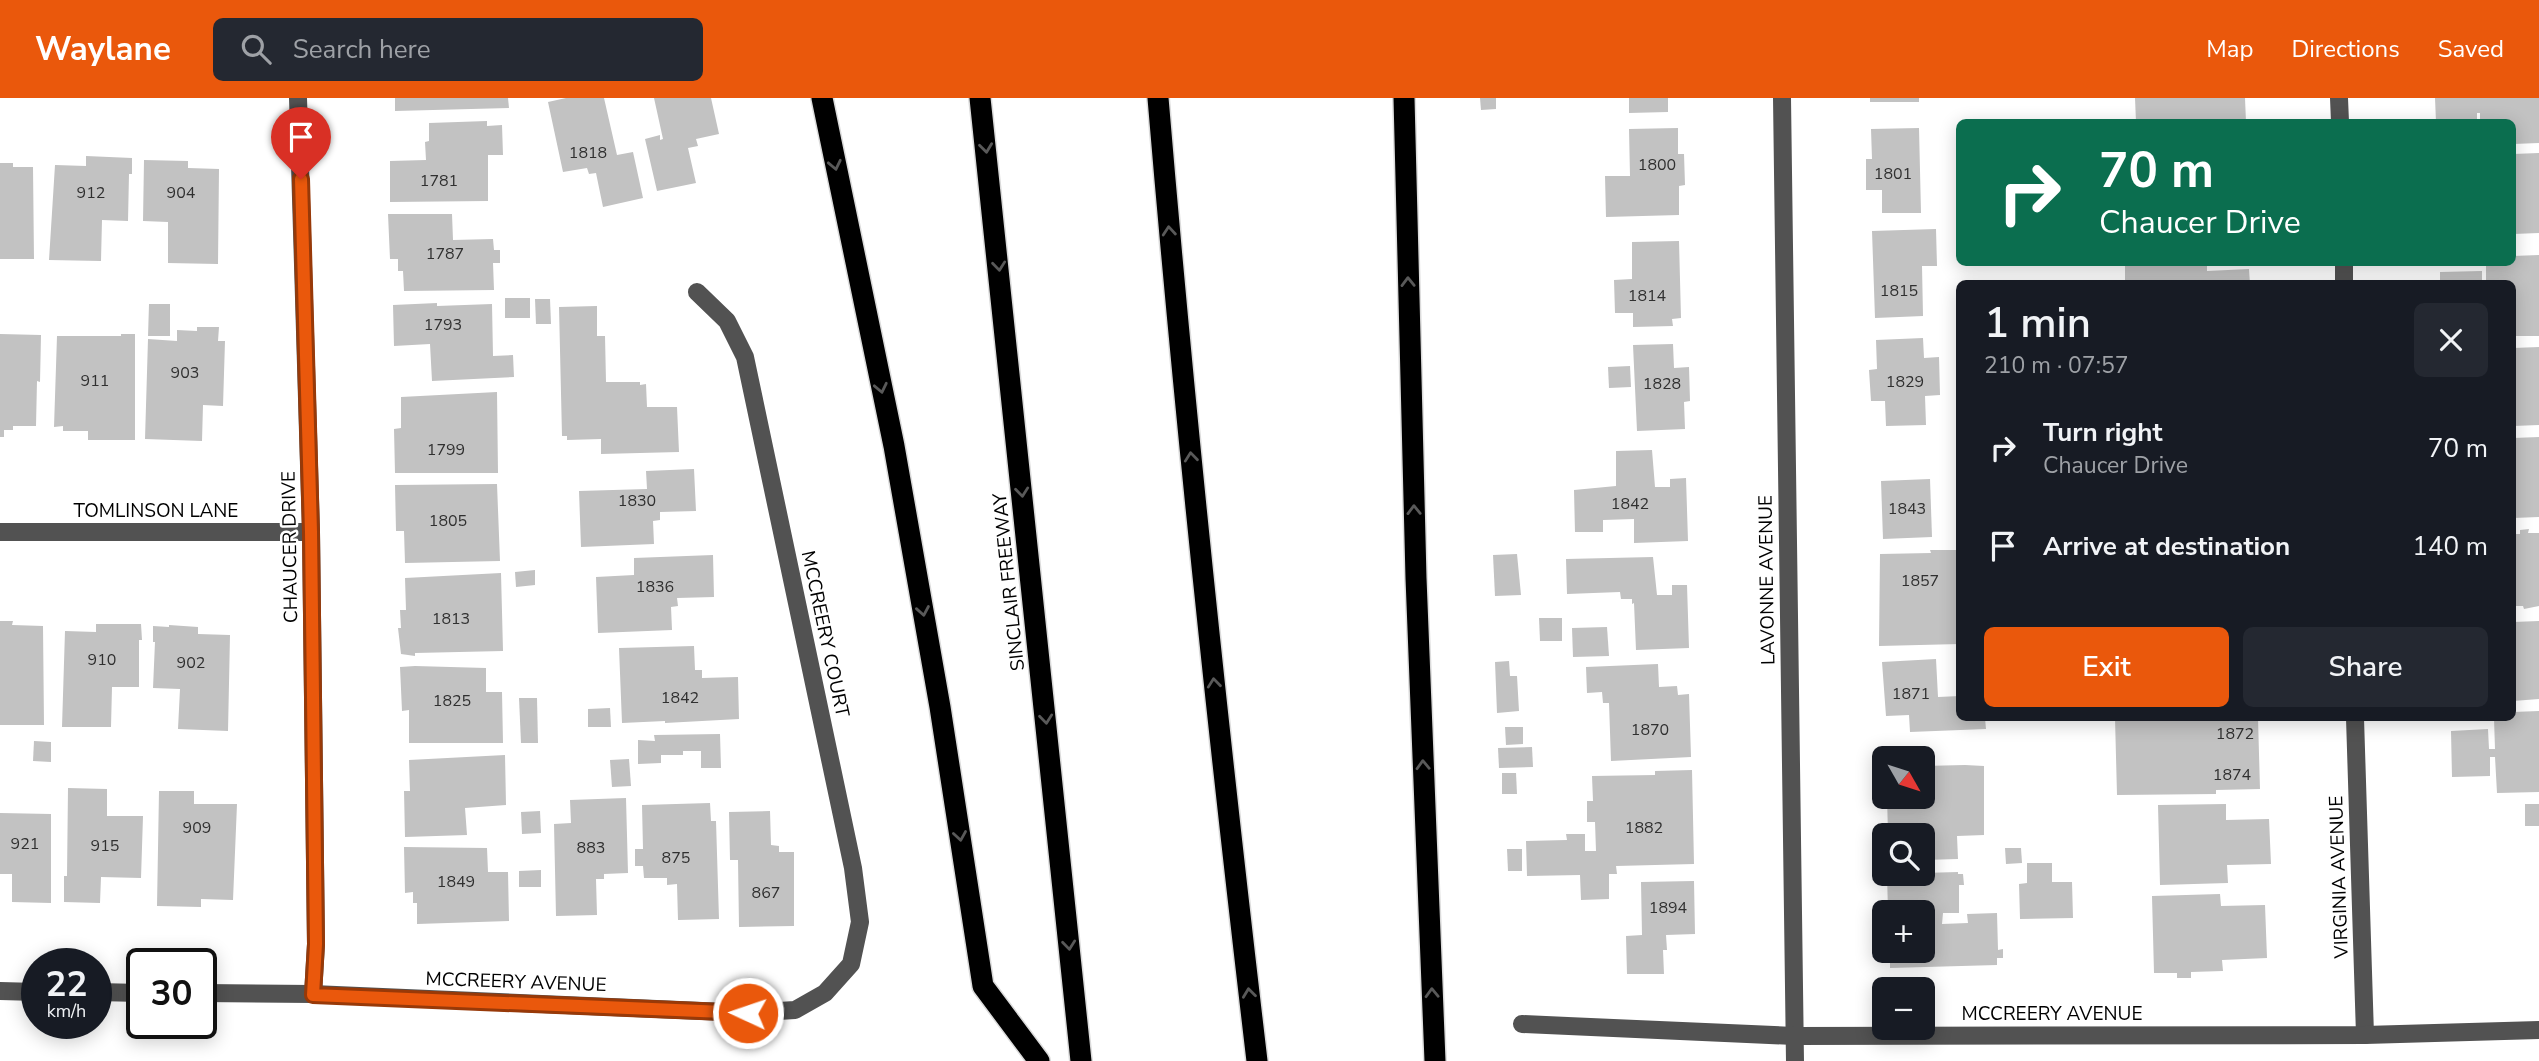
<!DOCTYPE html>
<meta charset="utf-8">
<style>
:root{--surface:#171b24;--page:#242831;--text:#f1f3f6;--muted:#9ea1a6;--accent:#ea580c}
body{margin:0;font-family:"Nunito Sans",sans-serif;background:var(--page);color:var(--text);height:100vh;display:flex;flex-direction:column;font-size:26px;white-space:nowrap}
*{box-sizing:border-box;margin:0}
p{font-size:23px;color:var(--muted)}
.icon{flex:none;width:38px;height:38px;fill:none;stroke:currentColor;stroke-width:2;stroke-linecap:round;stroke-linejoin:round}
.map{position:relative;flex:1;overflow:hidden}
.side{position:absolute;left:1956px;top:182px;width:560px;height:441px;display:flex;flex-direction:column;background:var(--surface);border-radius:10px;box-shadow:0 4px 18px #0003}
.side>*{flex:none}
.top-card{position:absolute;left:1956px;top:21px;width:560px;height:147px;border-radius:10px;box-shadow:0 4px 18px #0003;background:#0b6e4f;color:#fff;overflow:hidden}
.needle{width:46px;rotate:129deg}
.buttons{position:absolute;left:1872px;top:648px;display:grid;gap:14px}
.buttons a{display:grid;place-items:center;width:63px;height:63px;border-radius:10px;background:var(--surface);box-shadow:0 4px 18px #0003;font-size:35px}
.speed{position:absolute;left:21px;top:850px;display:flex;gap:14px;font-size:35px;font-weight:700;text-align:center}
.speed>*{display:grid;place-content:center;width:91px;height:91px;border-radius:50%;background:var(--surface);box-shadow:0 4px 18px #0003;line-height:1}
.speed small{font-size:18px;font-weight:400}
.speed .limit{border:4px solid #111;border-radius:10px;background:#fff;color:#111}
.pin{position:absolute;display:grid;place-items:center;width:60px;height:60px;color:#fff;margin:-72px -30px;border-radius:50% 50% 50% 0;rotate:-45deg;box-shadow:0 0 7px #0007}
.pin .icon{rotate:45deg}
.me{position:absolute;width:77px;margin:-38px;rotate:273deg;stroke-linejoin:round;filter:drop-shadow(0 0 5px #0008)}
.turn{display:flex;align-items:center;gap:24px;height:147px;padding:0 28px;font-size:32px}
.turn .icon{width:91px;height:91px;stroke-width:2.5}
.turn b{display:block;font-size:49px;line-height:60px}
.round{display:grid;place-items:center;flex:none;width:74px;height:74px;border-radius:10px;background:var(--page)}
.headline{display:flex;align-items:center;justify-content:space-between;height:119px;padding:0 28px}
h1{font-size:42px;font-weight:600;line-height:52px}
.button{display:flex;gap:14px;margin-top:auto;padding:14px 28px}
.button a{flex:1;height:80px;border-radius:10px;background:var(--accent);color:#fff;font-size:28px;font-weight:600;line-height:80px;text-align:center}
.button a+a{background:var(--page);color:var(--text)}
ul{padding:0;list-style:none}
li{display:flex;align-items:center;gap:21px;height:98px;padding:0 28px}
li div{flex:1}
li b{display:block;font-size:26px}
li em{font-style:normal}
header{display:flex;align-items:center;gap:42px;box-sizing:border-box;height:98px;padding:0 35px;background:var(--accent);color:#fff}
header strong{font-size:33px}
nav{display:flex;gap:38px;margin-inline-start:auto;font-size:24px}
.search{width:490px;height:63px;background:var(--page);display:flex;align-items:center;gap:18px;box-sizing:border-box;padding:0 24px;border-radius:10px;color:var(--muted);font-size:26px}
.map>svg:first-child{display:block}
.building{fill:#c2c2c2}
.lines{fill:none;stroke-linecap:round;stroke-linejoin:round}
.highway-casing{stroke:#dbdbdb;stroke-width:24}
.minor{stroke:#525252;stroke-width:18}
.highway{stroke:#000;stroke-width:21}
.oneway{stroke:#595959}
.route-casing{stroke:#983908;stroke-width:18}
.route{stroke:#ea580c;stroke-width:12}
.labels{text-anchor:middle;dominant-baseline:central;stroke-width:5;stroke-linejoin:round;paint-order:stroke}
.number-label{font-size:16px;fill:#303030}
.street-label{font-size:19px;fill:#000;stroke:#fff}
</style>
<header>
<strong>Waylane</strong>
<div class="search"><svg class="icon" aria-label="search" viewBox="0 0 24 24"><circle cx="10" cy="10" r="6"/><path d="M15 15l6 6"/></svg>Search here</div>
<nav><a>Map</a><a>Directions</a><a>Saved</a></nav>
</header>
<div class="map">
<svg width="2539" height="963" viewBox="0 0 2539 963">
<rect width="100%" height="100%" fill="#fff"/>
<!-- building -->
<g class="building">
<polygon points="395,0 508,0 509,10 395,13"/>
<polygon points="566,0 604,0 617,57 633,54 643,100 603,109 596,75 589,76 587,70 563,74 548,4"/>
<polygon points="654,0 711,0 719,36 696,41 698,48 688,50 696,85 657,93 645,41 660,37 660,42 663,41"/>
<polygon points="1480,0 1496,0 1496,11 1481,12"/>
<polygon points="1629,0 1668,0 1668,14 1629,15"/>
<rect x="1870" y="0" width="49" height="4"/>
<polygon points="2135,0 2245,0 2246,24 2136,24"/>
<polygon points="2435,0 2539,0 2539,45 2513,46 2513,24 2480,24 2480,15 2477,15 2477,24 2436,24"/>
<polygon points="487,23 487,28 502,27 503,57 488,57 488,103 390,104 390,63 426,62 425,44 429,43 429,25"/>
<polygon points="1678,30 1678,56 1684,56 1685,87 1679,88 1679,117 1606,119 1605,78 1630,78 1629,31"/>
<polygon points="1919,30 1921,115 1882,115 1882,92 1866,92 1866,61 1872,61 1871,31"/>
<polygon points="2539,55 2539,135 2513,136 2513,56"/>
<polygon points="86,58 132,60 132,76 129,76 128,123 102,122 101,163 49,162 55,67 86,68"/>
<polygon points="144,62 188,63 188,70 219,71 218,166 168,165 168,124 143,123"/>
<polygon points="0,65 13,65 13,69 33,69 34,161 0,161"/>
<polygon points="388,116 452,116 453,142 493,141 494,152 500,152 500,165 493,165 494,192 404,193 403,173 398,173 398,161 390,161"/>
<polygon points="1936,131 1937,168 1922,168 1923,218 1875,220 1872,133"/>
<polygon points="1679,143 1681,220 1672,221 1673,228 1633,229 1633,215 1615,215 1614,182 1632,181 1632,144"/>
<polygon points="2539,157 2539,238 2513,238 2513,186 2486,186 2486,164 2513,164 2513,158"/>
<polygon points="2139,164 2207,164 2207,173 2249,171 2250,186 2125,186 2125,166"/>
<polygon points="2482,173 2482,186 2440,186 2440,174"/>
<rect x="505" y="200" width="25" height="20"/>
<polygon points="535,201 550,201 551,226 536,226"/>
<polygon points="437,205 437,208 492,206 493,258 513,257 514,279 432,283 430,246 394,248 393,207"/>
<polygon points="149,206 170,206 170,238 148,238"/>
<polygon points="597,208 597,238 605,238 606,284 640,284 640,287 646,286 647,309 677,309 679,354 601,356 601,341 567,342 567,338 562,338 559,209"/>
<polygon points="197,229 219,229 218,243 225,243 223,308 203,307 202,343 145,341 148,241 177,243 177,232 197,233"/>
<polygon points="0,236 41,237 40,284 37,283 36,328 13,328 13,332 4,332 4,339 0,339"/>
<polygon points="121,236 135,236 135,342 88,342 88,333 63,333 63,328 54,329 57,238 121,238"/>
<polygon points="1923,240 1924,260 1939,259 1940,297 1925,298 1926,327 1886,328 1885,303 1871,303 1869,272 1877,271 1876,242"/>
<polygon points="1673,246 1674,270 1689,269 1690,303 1684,304 1685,331 1637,333 1633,247"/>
<polygon points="2539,249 2539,327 2513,328 2513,250"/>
<polygon points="1630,268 1631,289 1609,290 1608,269"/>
<polygon points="497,294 498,375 395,375 394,331 401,330 401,299"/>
<polygon points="2539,339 2539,419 2513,420 2513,340"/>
<polygon points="1652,352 1655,389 1670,389 1670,381 1686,380 1688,443 1634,445 1634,421 1603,422 1603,434 1575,434 1574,392 1616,388 1616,353"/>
<polygon points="694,371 696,413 660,414 660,422 653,423 654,446 581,449 579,393 647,391 646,373"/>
<polygon points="1930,381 1932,439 1883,441 1881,383"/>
<polygon points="497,386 500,463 405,465 404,433 396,433 395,387"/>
<polygon points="2529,431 2528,435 2539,435 2539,508 2524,511 2523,508 2513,508 2513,436 2520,436 2520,432"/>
<polygon points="1930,452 1960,452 1960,511 1958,510 1960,546 1879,548 1880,456 1931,455"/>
<polygon points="1517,456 1521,497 1495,498 1493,457"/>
<polygon points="713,457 714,499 677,500 678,508 671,509 672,532 598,535 596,479 634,477 634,460"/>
<polygon points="1653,459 1657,497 1672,497 1672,487 1687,487 1689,550 1636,552 1634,505 1632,506 1632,501 1621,501 1620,494 1567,496 1566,461"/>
<polygon points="535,472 535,487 516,489 515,474"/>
<polygon points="501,475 503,553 415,555 415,558 401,556 398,530 401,530 400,512 406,512 405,480"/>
<polygon points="1539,520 1562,520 1562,543 1540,543"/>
<polygon points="0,523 13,523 12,527 43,528 44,627 0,627"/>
<polygon points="2539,523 2539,601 2513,603 2513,524"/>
<polygon points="96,526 141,526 142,542 139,542 139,589 112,589 111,629 62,629 65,533 96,534"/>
<polygon points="169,527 198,529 198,536 230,537 228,633 178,631 180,591 153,590 155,544 153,544 153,528 169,529"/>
<polygon points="1607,529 1609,558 1573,559 1572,530"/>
<polygon points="694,548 695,572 702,572 702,580 738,579 739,621 665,625 665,623 622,625 619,550"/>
<polygon points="1936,561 1938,599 1960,598 1960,620 1985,620 1986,631 1910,634 1909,617 1886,618 1882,564"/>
<polygon points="1509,563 1510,578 1517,578 1519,613 1497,615 1495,564"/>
<polygon points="1658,566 1659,589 1677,588 1678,597 1689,596 1691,659 1611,663 1609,605 1603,605 1602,594 1587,595 1586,569"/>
<polygon points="415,568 486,570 486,594 502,594 503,645 409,645 409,612 402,613 400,569"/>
<polygon points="519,600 537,600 538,645 521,645"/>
<polygon points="610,610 611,629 588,629 588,611"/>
<polygon points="2539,613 2539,694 2497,695 2495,659 2490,659 2490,678 2452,679 2451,633 2488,631 2489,651 2495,651 2494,620 2513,620 2513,614"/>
<polygon points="2115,620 2258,620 2260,691 2216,692 2216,696 2117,697"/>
<polygon points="1505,629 1523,629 1523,646 1506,647"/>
<polygon points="720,636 721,670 701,670 701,653 683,653 683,657 661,657 661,665 638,666 638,642 655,643 654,637"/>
<polygon points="34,643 51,644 51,664 33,663"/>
<polygon points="1532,649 1533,669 1499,670 1498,650"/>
<polygon points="505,657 506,707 465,710 467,737 405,739 404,693 410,693 409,662"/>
<polygon points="629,661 631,688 612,689 610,662"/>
<polygon points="1965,667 1984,668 1984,737 1957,738 1958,761 1923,762 1923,737 1888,737 1887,698 1923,698 1923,668"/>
<polygon points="1692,672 1694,766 1616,768 1617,776 1609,776 1609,801 1581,802 1580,777 1527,778 1526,743 1567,742 1566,736 1585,736 1585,753 1596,753 1595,724 1587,724 1587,703 1593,703 1592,678 1655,677 1655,673"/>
<polygon points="1502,675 1516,675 1517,696 1502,696"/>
<polygon points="68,690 107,691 107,718 143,718 141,780 101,779 100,805 64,804 64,778 67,778"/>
<polygon points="159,693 194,693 194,706 237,706 233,802 201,801 201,809 157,808"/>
<polygon points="626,700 628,775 604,776 604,781 596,781 597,817 556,818 554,726 571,725 570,702"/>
<polygon points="710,705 711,723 716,723 719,821 678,822 677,786 667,787 667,780 644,780 643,768 635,768 635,751 643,751 642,707"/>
<polygon points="2226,706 2226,722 2269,721 2271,766 2227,767 2228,785 2160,787 2158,707"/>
<rect x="2525" y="706" width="14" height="22"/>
<polygon points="540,713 541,735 522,736 521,714"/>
<polygon points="770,713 771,747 779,748 779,754 794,754 794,828 739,829 738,762 730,762 729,714"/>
<polygon points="0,715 51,716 51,805 12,804 12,776 0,776"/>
<polygon points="404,749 487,750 488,774 508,774 509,823 417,826 417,805 413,805 413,794 405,795"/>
<polygon points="2005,750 2021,750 2022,765 2006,766"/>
<polygon points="1507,751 1522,751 1522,773 1508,773"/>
<polygon points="2027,765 2052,765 2052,784 2072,784 2073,820 2020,821 2019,786 2027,785"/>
<polygon points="541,772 541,789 519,789 519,773"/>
<polygon points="1958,774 1958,776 1963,776 1964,787 1959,787 1959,815 1943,815 1942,826 1968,825 1967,816 1997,815 1998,852 2003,851 2003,860 1997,860 1997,867 1890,870 1890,852 1923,852 1923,814 1888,814 1887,776"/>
<polygon points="1694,783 1695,836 1666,837 1667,852 1663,852 1664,876 1627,876 1626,838 1642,837 1641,784"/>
<polygon points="2220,796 2221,808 2265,807 2267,860 2222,862 2223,873 2191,874 2191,880 2177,880 2177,875 2154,875 2152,798"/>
</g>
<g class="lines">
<defs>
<g id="highway">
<polyline points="822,0 894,348 940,609 983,888 1039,963"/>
<polyline points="980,0 1081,963"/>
<path d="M 1158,0 C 1185,322 1219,642 1257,963"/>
<polyline points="1404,0 1416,480 1435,963"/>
</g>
</defs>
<!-- highway casing -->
<use href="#highway" class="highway-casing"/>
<!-- minor -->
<g class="minor">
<polyline points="298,0 311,434 316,846 313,896"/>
<polyline points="1782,0 1795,963"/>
<polyline points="2339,0 2340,24"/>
<polyline points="2344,164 2344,186"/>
<polyline points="0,434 311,434"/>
<polyline points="2355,620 2365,937"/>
<polyline points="0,893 37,894"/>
<polyline points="96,894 142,895"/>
<polyline points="201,895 313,896 748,915 795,912 825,895 851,866 860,824 853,770 745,259 727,223 697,194"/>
<polyline points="1522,926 1794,938 2365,937 2539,932"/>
</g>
<!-- highway -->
<use href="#highway" class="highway"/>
</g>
<!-- one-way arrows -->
<defs><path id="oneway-chevron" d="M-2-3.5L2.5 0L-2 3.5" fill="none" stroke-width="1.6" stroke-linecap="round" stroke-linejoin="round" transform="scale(1.75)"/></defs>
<g class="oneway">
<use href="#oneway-chevron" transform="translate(986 50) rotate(83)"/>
<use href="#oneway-chevron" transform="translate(835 67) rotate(78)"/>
<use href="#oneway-chevron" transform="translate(1169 133) rotate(-95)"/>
<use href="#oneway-chevron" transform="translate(999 168) rotate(84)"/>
<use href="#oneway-chevron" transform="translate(1408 184) rotate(-91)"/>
<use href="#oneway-chevron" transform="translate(881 290) rotate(78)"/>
<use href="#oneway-chevron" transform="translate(1191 359) rotate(-96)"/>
<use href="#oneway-chevron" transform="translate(1022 394) rotate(84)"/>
<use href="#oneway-chevron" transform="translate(1414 412) rotate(-91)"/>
<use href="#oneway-chevron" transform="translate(923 513) rotate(80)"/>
<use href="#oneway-chevron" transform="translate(1214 585) rotate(-96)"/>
<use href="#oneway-chevron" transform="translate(1046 621) rotate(84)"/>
<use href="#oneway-chevron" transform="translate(1423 667) rotate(-92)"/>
<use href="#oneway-chevron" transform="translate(960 738) rotate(81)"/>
<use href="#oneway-chevron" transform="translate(1069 847) rotate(84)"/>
<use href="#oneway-chevron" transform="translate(1249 895) rotate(-97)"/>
<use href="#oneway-chevron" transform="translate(1432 895) rotate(-92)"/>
</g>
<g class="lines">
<defs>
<polyline id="route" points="301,81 311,434 316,846 313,897 748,915"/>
</defs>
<!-- route casing -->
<use href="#route" class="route-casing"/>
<!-- route -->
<use href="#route" class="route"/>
</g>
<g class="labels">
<!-- number labels -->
<g class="number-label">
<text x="588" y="55">1818</text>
<text x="1657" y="67">1800</text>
<text x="1893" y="76">1801</text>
<text x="439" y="83">1781</text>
<text x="91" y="95">912</text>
<text x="181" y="95">904</text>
<text x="445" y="156">1787</text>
<text x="1899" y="193">1815</text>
<text x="1647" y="198">1814</text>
<text x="443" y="227">1793</text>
<text x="185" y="275">903</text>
<text x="95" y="283">911</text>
<text x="1905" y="284">1829</text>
<text x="1662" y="286">1828</text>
<text x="446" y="352">1799</text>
<text x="637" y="403">1830</text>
<text x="1630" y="406">1842</text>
<text x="1907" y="411">1843</text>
<text x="448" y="423">1805</text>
<text x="1920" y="483">1857</text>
<text x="655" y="489">1836</text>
<text x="451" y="521">1813</text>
<text x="102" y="562">910</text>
<text x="191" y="565">902</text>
<text x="1911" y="596">1871</text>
<text x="680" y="600">1842</text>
<text x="452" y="603">1825</text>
<text x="1650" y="632">1870</text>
<text x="2235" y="636">1872</text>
<text x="2232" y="677">1874</text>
<text x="197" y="730">909</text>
<text x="1644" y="730">1882</text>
<text x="25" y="746">921</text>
<text x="105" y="748">915</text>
<text x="591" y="750">883</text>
<text x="676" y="760">875</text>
<text x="456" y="784">1849</text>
<text x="766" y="795">867</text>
<text x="1668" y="810">1894</text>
</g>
<!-- street labels -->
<g class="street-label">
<text x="156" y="413">TOMLINSON LANE</text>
<text transform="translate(290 449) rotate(-91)">CHAUCER DRIVE</text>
<text transform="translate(1767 482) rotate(-91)">LAVONNE AVENUE</text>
<text transform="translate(1009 484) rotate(-96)">SINCLAIR FREEWAY</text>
<text transform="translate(825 536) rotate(78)">MCCREERY COURT</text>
<text transform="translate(2339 779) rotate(-92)">VIRGINIA AVENUE</text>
<text transform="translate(516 884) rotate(2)">MCCREERY AVENUE</text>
<text x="2052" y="916">MCCREERY AVENUE</text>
</g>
</g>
</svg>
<div class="buttons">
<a><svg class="needle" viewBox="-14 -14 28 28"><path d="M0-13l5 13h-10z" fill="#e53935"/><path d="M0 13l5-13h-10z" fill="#9ea1a6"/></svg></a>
<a><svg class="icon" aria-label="search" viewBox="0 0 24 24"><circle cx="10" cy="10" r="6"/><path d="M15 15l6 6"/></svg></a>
<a>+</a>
<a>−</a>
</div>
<div class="speed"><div>22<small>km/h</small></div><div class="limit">30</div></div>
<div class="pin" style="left:301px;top:81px;background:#d93025"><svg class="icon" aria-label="arrive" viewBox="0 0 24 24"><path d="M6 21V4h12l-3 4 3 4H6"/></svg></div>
<svg class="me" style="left:748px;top:915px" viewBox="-20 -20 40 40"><circle r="17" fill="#ea580c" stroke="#fff" stroke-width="3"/><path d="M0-11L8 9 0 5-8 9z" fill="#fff"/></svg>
<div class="top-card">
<div class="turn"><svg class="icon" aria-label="right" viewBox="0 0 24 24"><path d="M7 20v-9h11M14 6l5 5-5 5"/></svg><div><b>70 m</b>Chaucer Drive</div></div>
</div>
<section class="side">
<div class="headline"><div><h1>1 min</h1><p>210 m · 07:57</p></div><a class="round"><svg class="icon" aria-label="close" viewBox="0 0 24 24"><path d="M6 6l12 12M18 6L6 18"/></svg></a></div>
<ul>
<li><svg class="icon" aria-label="right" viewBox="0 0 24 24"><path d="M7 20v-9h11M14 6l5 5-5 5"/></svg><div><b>Turn right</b><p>Chaucer Drive</p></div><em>70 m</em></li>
<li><svg class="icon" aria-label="arrive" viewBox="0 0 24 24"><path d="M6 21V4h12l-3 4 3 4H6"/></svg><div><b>Arrive at destination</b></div><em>140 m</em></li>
</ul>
<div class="button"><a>Exit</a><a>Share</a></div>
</section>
</div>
